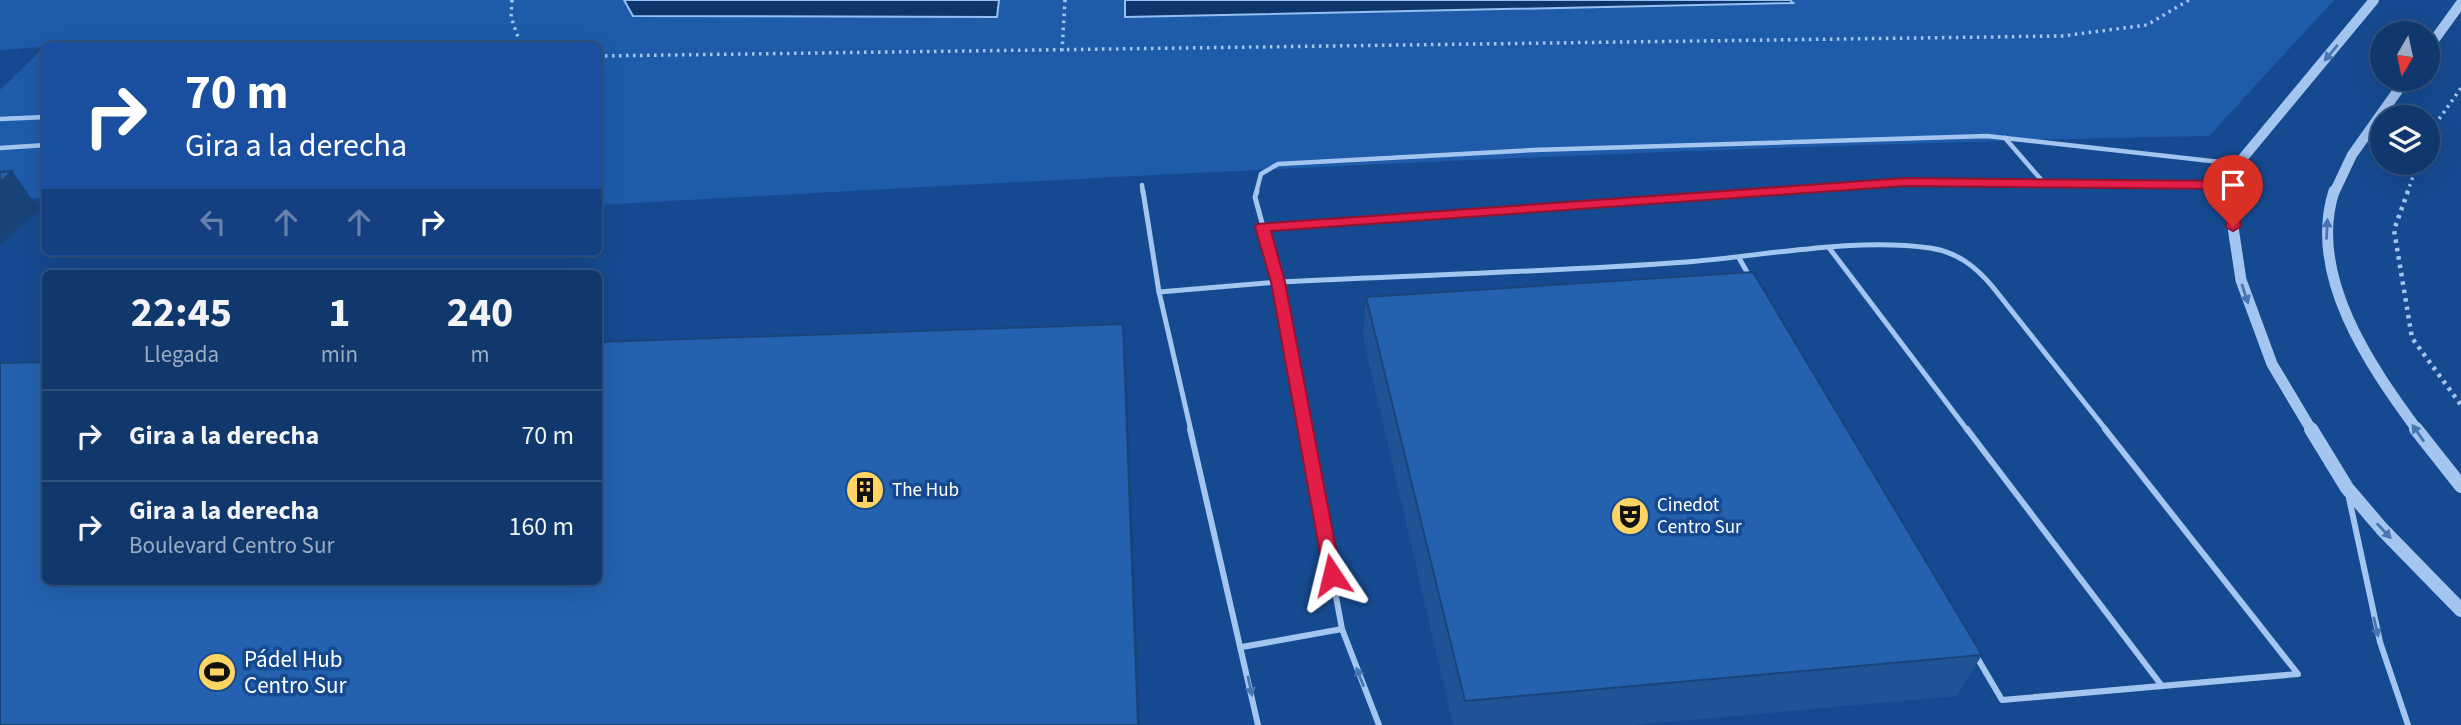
<!DOCTYPE html>
<html lang="es">
<meta charset="utf-8">
<style>
:root{--surface:#10386c;--page:#193f72;--text:#f1f3f6;--muted:#9cacc2;--line:#30527f}
body{margin:0;font-family:"Source Sans 3",sans-serif;background:var(--page);color:var(--text);height:100vh;display:flex;flex-direction:column;font-size:26px;white-space:nowrap}
*{box-sizing:border-box;margin:0}
p{font-size:23px;color:var(--muted)}
.icon{flex:none;width:38px;height:38px;fill:none;stroke:currentColor;stroke-width:2;stroke-linecap:round;stroke-linejoin:round}
.map{position:relative;flex:1;overflow:hidden}
.panel{position:absolute;left:42px;top:270px;width:560px;height:315px;display:flex;flex-direction:column;background:var(--surface);border-radius:10px;box-shadow:0 7px 28px #0002,0 0 0 2px var(--line)}
.panel>*{flex:none}
.guide{position:absolute;left:42px;top:42px;width:560px;height:214px;border-radius:10px;box-shadow:0 7px 28px #0002,0 0 0 2px var(--line);background:#1a4fa0;color:#fff;overflow:hidden}
.needle{width:46px;rotate:189deg}
.controls{position:absolute;left:2370px;top:21px;display:grid;gap:14px}
.controls a{display:grid;place-items:center;width:70px;height:70px;border-radius:50%;background:var(--surface);box-shadow:0 7px 28px #0002,0 0 0 2px var(--line);font-size:35px}
.pin{position:absolute;display:grid;place-items:center;width:60px;height:60px;color:#fff;margin:-72px -30px;border-radius:50% 50% 50% 0;rotate:-45deg;box-shadow:0 0 7px #0007}
.pin .icon{rotate:45deg}
.me{position:absolute;width:77px;margin:-38px;rotate:350deg;stroke-linejoin:round;filter:drop-shadow(0 0 5px #0008)}
.turn{display:flex;align-items:center;gap:24px;height:147px;padding:0 28px;font-size:32px}
.turn .icon{width:91px;height:91px;stroke-width:2.5}
.turn b{display:block;font-size:49px;line-height:60px}
.lanes{display:flex;align-items:center;height:66px;padding:0 28px;background:#0003;justify-content:center;gap:35px;direction:ltr}
.lanes .off{opacity:.35}
.eta{display:flex;justify-content:space-evenly;align-items:center;height:119px;text-align:center}
.eta b{font-size:42px;font-weight:700;line-height:49px}
ul{padding:0;list-style:none}
li{display:flex;align-items:center;gap:21px;height:91px;padding:0 28px;border-top:2px solid var(--line)}
li div{flex:1}
li b{display:block;font-size:26px}
li em{font-style:normal}
.map>svg:first-child{display:block}
.green{fill:#1e5caa}
.water{fill:#0e366d;stroke:#96c0f3;stroke-width:2}
.lines{fill:none;stroke-linecap:round;stroke-linejoin:round}
.path-far1{stroke:#a3c5f0;stroke-width:3.5;stroke-dasharray:2.5 4.5;stroke-linecap:butt}
.path{stroke:#a3c5f0;stroke-width:4.5;stroke-dasharray:3.5 5;stroke-linecap:butt}
.service-far2{stroke:#a3c5f0;stroke-width:4.5}
.service-far1{stroke:#a3c5f0;stroke-width:5}
.service{stroke:#a3c5f0;stroke-width:6}
.tertiary-far2{stroke:#a3c5f0;stroke-width:10}
.tertiary-far1{stroke:#a3c5f0;stroke-width:11}
.tertiary{stroke:#a3c5f0;stroke-width:14}
.wall{fill:#1f5396}
.shaded-wall{fill:#19447a}
.building{fill:#2461af;stroke:#19447a;stroke-width:2}
.oneway{fill:#4775b2}
.route{fill:#e11d48;stroke:#92132f;stroke-width:2}
.labels{text-anchor:middle;dominant-baseline:central;stroke-width:7;stroke-linejoin:round;paint-order:stroke}
.poi-label{font-size:19px;fill:#fff;stroke:#164a90;text-anchor:start}
.near-poi-label{font-size:23px;fill:#fff;stroke:#164a90;text-anchor:start}
</style>
<div class="map">
<svg width="2461" height="725" viewBox="0 0 2461 725">
<rect width="100%" height="100%" fill="#164a90"/>
<!-- green -->
<path class="green" d="M 0,0 L 2334,0 L 2209,136 C 1672,146 1135,175 599,205 L 598,46 L 46,46 L 45,198 L 0,200 L 0,90 L 44,47 L 0,50 Z"/>
<!-- water -->
<g class="water">
<polygon points="624,0 999,0 997,17 633,16"/>
<polygon points="1125,0 1790,0 1793,3 1125,17"/>
</g>
<g class="lines">
<!-- path-far1 -->
<g class="path-far1">
<polyline points="512,0 511,17 520,43 528,46"/>
<polyline points="1062,51 1065,0"/>
<polyline points="598,56 2062,36 2147,25 2189,0"/>
<polyline points="2427,136 2461,88"/>
<polyline points="2407,193 2418,163"/>
</g>
<!-- path -->
<polyline class="path" points="2408,191 2394,230 2412,338 2461,405"/>
<!-- service-far2 -->
<g class="service-far2">
<polyline points="0,119 46,117"/>
<polyline points="2005,138 2044,183"/>
<polyline points="0,148 46,145"/>
<polyline points="1142,185 1143,193"/>
<polyline points="1256,193 1261,174 1278,164 1533,150 1987,136 2238,164"/>
<polyline points="1751,193 1905,182 2235,186"/>
</g>
<!-- service-far1 -->
<g class="service-far1">
<polyline points="1143,191 1159,292"/>
<polyline points="1262,227 1776,191"/>
<polyline points="1830,249 1968,431"/>
<polyline points="1739,258 1751,279"/>
<polyline points="1191,431 1159,292 1278,282 1255,197 1257,191"/>
<path d="M 1305,431 L 1278,282 C 1414,275 1551,272 1687,262 C 1764,256 1855,237 1930,248 C 1957,252 1975,266 1992,286 L 2107,431"/>
</g>
<!-- service -->
<g class="service">
<polyline points="1190,429 1258,725"/>
<polyline points="1305,429 1342,629 1379,725"/>
<polyline points="1967,429 2162,686"/>
<polyline points="2349,498 2380,642 2408,725"/>
<polyline points="1242,647 1342,629"/>
<polyline points="1975,654 2002,700 2298,674 2105,429"/>
</g>
<!-- tertiary-far2 -->
<g class="tertiary-far2">
<polyline points="2427,50 2461,3"/>
<polyline points="2236,193 2238,164 2374,0"/>
<polyline points="2334,193 2352,155 2406,79"/>
</g>
<!-- tertiary-far1 -->
<g class="tertiary-far1">
<polyline points="2236,191 2233,227 2241,280 2272,364 2312,431"/>
<path d="M 2334,191 C 2307,275 2370,366 2418,431"/>
</g>
<!-- tertiary -->
<g class="tertiary">
<polyline points="2311,429 2347,488 2382,529 2461,610"/>
<polyline points="2416,429 2461,486"/>
</g>
</g>
<!-- wall -->
<polygon class="wall" points="1366,297 1982,655 1957,696 1634,725 1453,725 1363,337"/>
<!-- shaded-wall -->
<g class="shaded-wall">
<polygon points="12,171 39,209 0,246 0,182"/>
<polygon points="1123,324 1126,358 1140,725 1138,725"/>
</g>
<!-- building -->
<g class="building">
<polygon points="12,171 0,182 0,172"/>
<polygon points="1753,272 1982,655 1465,701 1366,297"/>
<polygon points="1123,324 1138,725 0,725 0,363 46,362 46,581 598,581 598,342"/>
</g>
<!-- one-way arrows -->
<defs><path id="oneway-solid" d="M-6-.8H1V-3.2L6.5 0L1 3.2V.8H-6Z" transform="scale(1.75)"/></defs>
<g class="oneway">
<use href="#oneway-solid" transform="translate(2331 53) rotate(130)"/>
<use href="#oneway-solid" transform="translate(2327 229) rotate(-87)"/>
<use href="#oneway-solid" transform="translate(2245 294) rotate(72)"/>
<use href="#oneway-solid" transform="translate(2418 433) rotate(-125)"/>
<use href="#oneway-solid" transform="translate(2384 531) rotate(47)"/>
<use href="#oneway-solid" transform="translate(2376 627) rotate(77)"/>
<use href="#oneway-solid" transform="translate(1360 677) rotate(-111)"/>
<use href="#oneway-solid" transform="translate(1250 686) rotate(78)"/>
</g>
<!-- route -->
<polygon class="route" points="1905,178 2235,181 2242,186 2240,227 2233,231 2226,227 2228,189 1905,186 1271,231 1285,282 1341,575 1339,581 1332,583 1325,581 1271,282 1255,227 1257,224"/>
<!-- icons -->
<defs>
<symbol id="building-disc" viewBox="-11 -11 22 22"><circle r="9.5" fill="#ffd462" stroke="#164a90"/><path d="M-4-6H4V6H1V3H-1V6H-4ZM-2.5-4.3h1.7v1.8h-1.7ZM.8-4.3h1.7v1.8H.8ZM-2.5-1h1.7V.8h-1.7ZM.8-1h1.7V.8H.8Z" fill="#111"/></symbol>
<symbol id="theatre-disc" viewBox="-11 -11 22 22"><circle r="9.5" fill="#ffd462" stroke="#164a90"/><path d="M-5-5.5Q0-4 5-5.5V0Q5 5 0 6Q-5 5-5 0ZM-3.3-2.5H-1v1.5H-3.3ZM1-2.5H3.3v1.5H1ZM-2.8 1Q0 5.5 2.8 1Z" fill="#111"/></symbol>
<symbol id="stadium-disc" viewBox="-11 -11 22 22"><circle r="9.5" fill="#ffd462" stroke="#164a90"/><path d="M0-5a6.5 5 0 1 0 0 10a6.5 5 0 1 0 0-10ZM-3.5-1.8h7v3.6h-7Z" fill="#111"/></symbol>
</defs>
<g fill-rule="evenodd">
<use href="#building-disc" x="843" y="468" width="44" height="44"/>
<use href="#theatre-disc" x="1608" y="494" width="44" height="44"/>
<use href="#stadium-disc" x="195" y="650" width="44" height="44"/>
</g>
<g class="labels">
<!-- poi labels -->
<g class="poi-label">
<text x="892" y="490">The Hub</text>
<text x="1657" y="505">Cinedot<tspan x="1657" dy="22">Centro Sur</tspan></text>
</g>
<!-- near-poi labels -->
<g class="near-poi-label">
<text x="244" y="659">Pádel Hub<tspan x="244" dy="26">Centro Sur</tspan></text>
</g>
</g>
</svg>
<div class="controls">
<a><svg class="needle" viewBox="-14 -14 28 28"><path d="M0-13l5 13h-10z" fill="#e53935"/><path d="M0 13l5-13h-10z" fill="#9cacc2"/></svg></a>
<a><svg class="icon" aria-label="layers" viewBox="0 0 24 24"><path d="M12 4l9 5-9 5-9-5zM3 14l9 5 9-5"/></svg></a>
</div>
<div class="pin" style="left:2233px;top:227px;background:#d93025"><svg class="icon" aria-label="arrive" viewBox="0 0 24 24"><path d="M6 21V4h12l-3 4 3 4H6"/></svg></div>
<svg class="me" style="left:1332px;top:575px" viewBox="-20 -20 40 40"><path d="M0-17L14 15 0 8-14 15z" fill="#e11d48" stroke="#fff" stroke-width="4"/></svg>
<div class="guide">
<div class="turn"><svg class="icon" aria-label="right" viewBox="0 0 24 24"><path d="M7 20v-9h11M14 6l5 5-5 5"/></svg><div><b>70 m</b>Gira a la derecha</div></div>
<div class="lanes"><svg class="icon off" aria-label="left" viewBox="0 0 24 24"><path d="M17 20v-9H6M10 6l-5 5 5 5"/></svg><svg class="icon off" aria-label="ahead" viewBox="0 0 24 24"><path d="M12 20V5M6 11l6-6 6 6"/></svg><svg class="icon off" aria-label="ahead" viewBox="0 0 24 24"><path d="M12 20V5M6 11l6-6 6 6"/></svg><svg class="icon" aria-label="right" viewBox="0 0 24 24"><path d="M7 20v-9h11M14 6l5 5-5 5"/></svg></div>
</div>
<section class="panel">
<div class="eta">
<div><b>22:45</b><p>Llegada</p></div>
<div><b>1</b><p>min</p></div>
<div><b>240</b><p>m</p></div>
</div>
<ul>
<li><svg class="icon" aria-label="right" viewBox="0 0 24 24"><path d="M7 20v-9h11M14 6l5 5-5 5"/></svg><div><b>Gira a la derecha</b></div><em>70 m</em></li>
<li><svg class="icon" aria-label="right" viewBox="0 0 24 24"><path d="M7 20v-9h11M14 6l5 5-5 5"/></svg><div><b>Gira a la derecha</b><p>Boulevard Centro Sur</p></div><em>160 m</em></li>
</ul>
</section>
</div>
